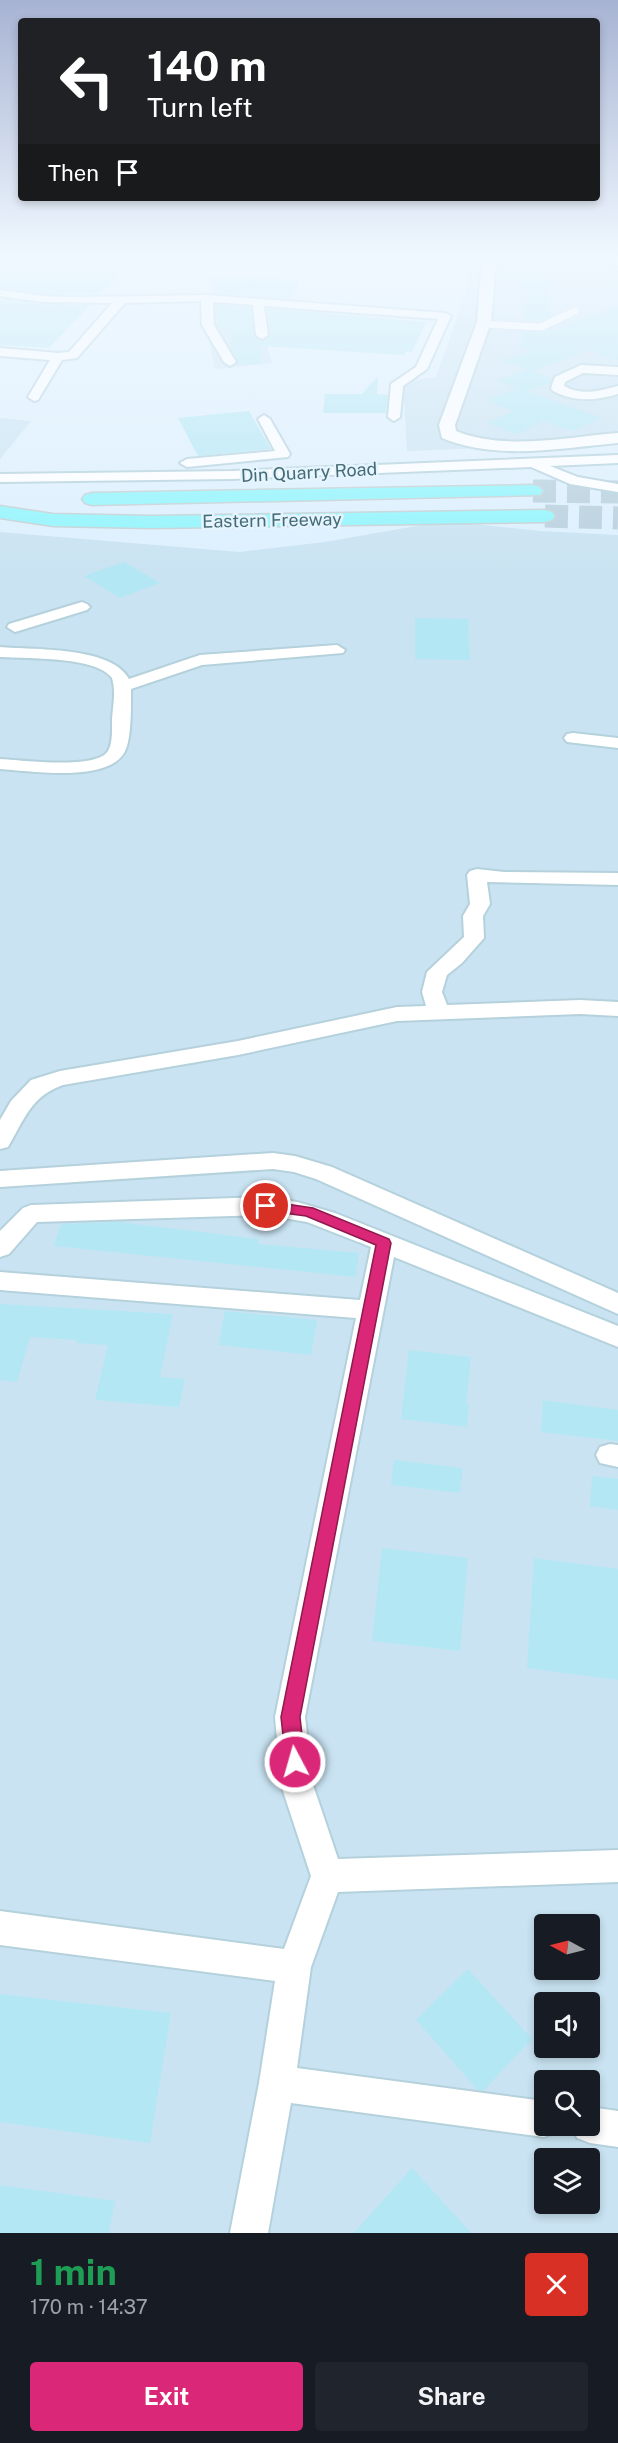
<!DOCTYPE html>
<meta charset="utf-8">
<style>
:root{--surface:#171b24;--page:#20242c;--text:#f1f3f6;--muted:#9ea1a6;--accent:#db2777}
body{margin:0;font-family:"Public Sans",sans-serif;background:var(--page);color:var(--text);height:100vh;display:flex;flex-direction:column;font-size:22px;white-space:nowrap}
*{box-sizing:border-box;margin:0}
p{font-size:20px;color:var(--muted)}
.icon{flex:none;width:33px;height:33px;fill:none;stroke:currentColor;stroke-width:2;stroke-linecap:round;stroke-linejoin:round}
.map{position:relative;height:2233px;overflow:hidden}
.panel{display:flex;flex-direction:column;background:var(--surface);flex:1}
.panel>*{flex:none}
.banner{position:absolute;left:18px;top:18px;width:582px;height:183px;border-radius:6px;box-shadow:0 3px 9px #0003;background:#202124;color:#fff;overflow:hidden}
.needle{width:39px;rotate:277deg}
.controls{position:absolute;left:534px;top:1914px;display:grid;gap:12px}
.controls a{display:grid;place-items:center;width:66px;height:66px;border-radius:6px;background:var(--surface);box-shadow:0 3px 9px #0003;font-size:30px}
.pin{position:absolute;display:grid;place-items:center;width:51px;height:51px;color:#fff;margin:-26px;border:3px solid #fff;border-radius:50%;box-shadow:0 2px 6px #0007}
.me{position:absolute;width:66px;margin:-33px;rotate:354deg;stroke-linejoin:round;filter:drop-shadow(0 0 4px #0008)}
.turn{display:flex;align-items:center;gap:21px;height:126px;padding:0 30px;font-size:27px}
.turn .icon{width:78px;height:78px;stroke-width:2.5}
.turn b{display:block;font-size:42px;line-height:51px}
.then{display:flex;align-items:center;height:57px;padding:0 30px;background:#0003;gap:12px;font-size:22px}
.round{display:grid;place-items:center;flex:none;width:63px;height:63px;border-radius:6px;background:var(--page)}
.headline{display:flex;align-items:center;justify-content:space-between;height:102px;padding:0 30px}
h1{font-size:36px;font-weight:700;line-height:45px;color:#1e9e55}
.primary-button{display:flex;gap:12px;margin-top:auto;padding:12px 30px}
.primary-button a{flex:1;height:69px;border-radius:6px;background:var(--accent);color:#fff;font-size:24px;font-weight:700;line-height:69px;text-align:center}
.primary-button a+a{background:var(--page);color:var(--text)}
.map>svg:first-child{display:block}
.residential{fill:#c9e3f2;fill-rule:evenodd}
.building{fill:#b3e7f4}
.lines{fill:none;stroke-linecap:round;stroke-linejoin:round}
.motorway-tunnel{stroke:#b7cfdc;stroke-width:23;stroke-dasharray:23 11;stroke-linecap:butt}
.service-casing{stroke:#b4d1dc;stroke-width:8}
.minor-casing{stroke:#b4d1dc;stroke-width:4}
.tertiary-casing{stroke:#b4d1dc;stroke-width:4}
.motorway-casing{stroke:#c3d0d3;stroke-width:3}
.service{stroke:#fff;stroke-width:7}
.minor{fill:#fff;fill-rule:evenodd}
.tertiary{fill:#fff;fill-rule:evenodd}
.motorway{fill:#90f5fc;fill-rule:evenodd}
.route{fill:#db2777;stroke:#8e194d;stroke-width:1.5}
.labels{text-anchor:middle;dominant-baseline:central;stroke-width:5;stroke-linejoin:round;paint-order:stroke}
.far-street-label{font-size:18px;fill:#456c74;stroke:#e5f4ff}
</style>
<div class="map">
<svg width="618" height="2233" viewBox="0 0 618 2233">
<rect width="100%" height="100%" fill="#ddf0fe"/>
<!-- residential -->
<g class="residential">
<polygon points="468,259 618,259 618,443 407,451 403,382 436,377 466,292"/>
<polygon points="203,299 256,303 272,363 215,369 201,303"/>
<polygon points="0,418 31,421 0,459"/>
<path d="M 444,521 L 541,531 L 618,535 L 618,2233 L 0,2233 L 0,532 L 239,552 L 325,542 ZM 544,1924 L 590,1924 L 590,1970 L 544,1970 ZM 544,2002 L 590,2002 L 590,2048 L 544,2048 ZM 544,2080 L 590,2080 L 590,2126 L 544,2126 ZM 544,2158 L 590,2158 L 590,2204 L 544,2204 Z"/>
</g>
<!-- building -->
<g class="building">
<polygon points="0,259 61,259 130,264 100,294 43,294 0,288"/>
<polygon points="505,259 528,259 532,262 550,263 547,311 554,311 553,315 540,321 524,320 527,291 519,290 520,281 502,280"/>
<polygon points="211,276 300,279 293,299 212,293"/>
<polygon points="0,298 43,304 90,305 49,348 0,345"/>
<polygon points="215,304 251,307 254,335 261,341 270,335 267,308 426,322 412,352 406,351 404,355 260,346 261,364 236,365 238,361 234,354 229,327 218,328"/>
<polygon points="618,306 618,361 589,350 532,371 552,379 550,383 527,391 602,418 572,431 544,421 517,434 487,423 514,411 487,400 517,389 498,380 528,370 503,361 531,351 516,345 522,342 523,332 541,333 553,328 552,331"/>
<polygon points="378,376 377,394 388,395 386,413 323,413 325,394 362,394"/>
<polygon points="249,411 271,449 198,456 178,418"/>
<polygon points="124,562 160,583 120,598 84,576"/>
<polygon points="415,618 468,619 470,660 415,659"/>
<polygon points="119,1222 259,1239 258,1244 359,1253 356,1277 54,1246 61,1224"/>
<polygon points="0,1304 173,1314 160,1377 185,1379 179,1407 95,1400 108,1345 76,1343 77,1340 30,1337 17,1382 0,1380"/>
<polygon points="225,1311 317,1320 311,1355 218,1345"/>
<polygon points="409,1350 471,1357 466,1404 469,1404 467,1427 401,1419"/>
<polygon points="543,1400 618,1410 618,1441 541,1432"/>
<polygon points="394,1460 463,1468 460,1493 391,1485"/>
<polygon points="592,1476 618,1479 618,1510 590,1506"/>
<polygon points="382,1548 468,1558 460,1651 372,1641"/>
<polygon points="534,1558 618,1569 618,1680 527,1668"/>
<polygon points="468,1969 532,2039 483,2091 478,2090 416,2020"/>
<polygon points="0,1994 171,2013 150,2143 0,2122"/>
<polygon points="412,2168 471,2233 354,2233"/>
<polygon points="0,2185 115,2201 109,2233 0,2233"/>
</g>
<g class="lines">
<!-- motorway-tunnel -->
<g class="motorway-tunnel">
<polyline points="533,491 618,492"/>
<polyline points="545,516 618,518"/>
</g>
<defs>
<polyline id="service" points="483,324 541,327 575,311"/>
<g id="minor">
<polygon points="0,290 43,296 73,297 207,295 445,313 451,316 427,369 403,386 400,417 394,421 388,417 391,384 416,367 438,319 264,306 268,335 262,339 256,335 253,305 213,302 214,325 236,362 230,366 224,362 202,325 201,301 125,303 77,358 62,360 38,400 34,401 28,397 50,360 0,356 0,348 58,353 69,352 112,303 43,302 0,296"/>
<path d="M 581,365 L 618,367 L 618,375 L 583,373 L 565,382 L 564,386 C 582,396 599,391 618,386 L 618,394 C 595,401 574,402 553,391 L 551,388 L 555,377 Z"/>
<polygon points="264,415 270,419 290,454 288,457 187,467 180,463 187,459 275,451 258,419"/>
<polygon points="618,455 618,463 550,466 578,477 618,484 618,492 570,484 531,467 232,479 0,482 0,474 232,471"/>
<polygon points="82,602 87,604 90,607 87,610 15,632 7,627 9,624"/>
<path d="M 337,645 L 345,650 L 343,653 L 202,665 L 131,689 C 131,704 132,741 124,753 C 106,783 30,771 0,769 L 0,759 C 20,760 97,770 108,751 C 113,742 112,729 112,719 C 113,705 116,692 112,678 C 96,656 27,659 0,657 L 0,647 C 34,650 111,646 129,679 L 200,655 Z"/>
<polygon points="573,733 618,738 618,748 567,742 564,738 567,734"/>
<path d="M 477,869 L 504,872 L 618,873 L 618,885 L 487,882 L 490,904 L 483,916 L 484,938 L 462,963 L 447,975 L 442,992 L 447,1005 L 580,1000 L 618,1002 L 618,1016 L 580,1014 L 397,1021 L 238,1055 L 63,1085 C 31,1096 24,1120 8,1147 L 0,1149 L 0,1120 L 11,1101 L 31,1080 L 60,1071 L 238,1041 L 397,1007 L 426,1006 L 422,992 L 427,972 L 464,937 L 463,916 L 470,904 L 467,875 L 470,871 Z"/>
<polygon points="273,1153 295,1156 332,1167 618,1293 618,1314 316,1179 294,1172 273,1169 0,1187 0,1171"/>
<polygon points="266,1197 297,1202 335,1213 618,1326 618,1347 394,1257 305,1717 313,1785 338,1859 618,1850 618,1882 338,1892 311,1967 297,2068 544,2101 544,2126 559,2126 557,2132 544,2137 291,2103 268,2233 230,2233 259,2083 275,1981 0,1945 0,1911 284,1949 311,1876 281,1785 275,1717 356,1318 0,1290 0,1272 360,1300 371,1247 307,1222 266,1215 37,1222 9,1254 0,1257 0,1231 23,1208 31,1205"/>
<polygon points="610,1444 618,1445 618,1467 600,1463 596,1455 600,1447"/>
<polygon points="590,2107 618,2111 618,2147 590,2143 577,2138 572,2126 590,2126"/>
</g>
<g id="tertiary">
<path d="M 482,259 L 496,259 L 491,322 L 455,425 L 456,431 C 505,451 567,437 618,433 L 618,443 C 560,448 498,461 442,438 L 439,425 L 477,322 Z"/>
<polygon points="600,259 618,259 618,266 602,262"/>
</g>
<g id="motorway">
<polygon points="533,485 540,487 543,491 540,495 92,505 85,503 82,499 85,495 92,493"/>
<polygon points="0,506 53,514 151,516 545,510 552,512 555,516 552,520 545,522 151,528 53,526 0,518"/>
</g>
</defs>
<!-- service casing -->
<use href="#service" class="service-casing"/>
<!-- minor casing -->
<use href="#minor" class="minor-casing"/>
<!-- tertiary casing -->
<use href="#tertiary" class="tertiary-casing"/>
<!-- motorway casing -->
<use href="#motorway" class="motorway-casing"/>
<!-- service -->
<use href="#service" class="service"/>
<!-- minor -->
<use href="#minor" class="minor"/>
<!-- tertiary -->
<use href="#tertiary" class="tertiary"/>
<!-- motorway -->
<use href="#motorway" class="motorway"/>
</g>
<!-- sky -->
<linearGradient id="sky" x2="0" y2="1"><stop stop-color="#a7b3d3"/><stop offset="0.45" stop-color="#f0f8ff"/><stop offset="1" stop-color="#f0f8ff" stop-opacity="0"/></linearGradient>
<rect width="618" height="572" fill="url(#sky)"/>
<!-- route -->
<polygon class="route" points="266,1201 313,1208 389,1239 391,1243 300,1717 305,1762 302,1769 295,1772 288,1769 286,1762 281,1717 376,1245 306,1216 261,1210 259,1206"/>
<g class="labels">
<!-- far-street labels -->
<g class="far-street-label">
<text transform="translate(309 472) rotate(-3)">Din Quarry Road</text>
<text transform="translate(272 520) rotate(-1)">Eastern Freeway</text>
</g>
</g>
</svg>
<div class="controls">
<a><svg class="needle" viewBox="-14 -14 28 28"><path d="M0-13l5 13h-10z" fill="#e53935"/><path d="M0 13l5-13h-10z" fill="#9ea1a6"/></svg></a>
<a><svg class="icon" aria-label="sound" viewBox="0 0 24 24"><path d="M4 9h4l5-4v14l-5-4H4zM17 9q2 3 0 6"/></svg></a>
<a><svg class="icon" aria-label="search" viewBox="0 0 24 24"><circle cx="10" cy="10" r="6"/><path d="M15 15l6 6"/></svg></a>
<a><svg class="icon" aria-label="layers" viewBox="0 0 24 24"><path d="M12 4l9 5-9 5-9-5zM3 14l9 5 9-5"/></svg></a>
</div>
<div class="pin" style="left:266px;top:1206px;background:#d93025"><svg class="icon" aria-label="arrive" viewBox="0 0 24 24"><path d="M6 21V4h12l-3 4 3 4H6"/></svg></div>
<svg class="me" style="left:295px;top:1762px" viewBox="-20 -20 40 40"><circle r="17" fill="#db2777" stroke="#fff" stroke-width="3"/><path d="M0-11L8 9 0 5-8 9z" fill="#fff"/></svg>
<div class="banner">
<div class="turn"><svg class="icon" aria-label="left" viewBox="0 0 24 24"><path d="M17 20v-9H6M10 6l-5 5 5 5"/></svg><div><b>140 m</b>Turn left</div></div>
<div class="then">Then<svg class="icon" aria-label="arrive" viewBox="0 0 24 24"><path d="M6 21V4h12l-3 4 3 4H6"/></svg></div>
</div>
</div>
<section class="panel">
<div class="headline"><div><h1>1 min</h1><p>170 m · 14:37</p></div><a class="round" style="background:#d93025;color:#fff"><svg class="icon" aria-label="close" viewBox="0 0 24 24"><path d="M6 6l12 12M18 6L6 18"/></svg></a></div>
<div class="primary-button"><a>Exit</a><a>Share</a></div>
</section>
